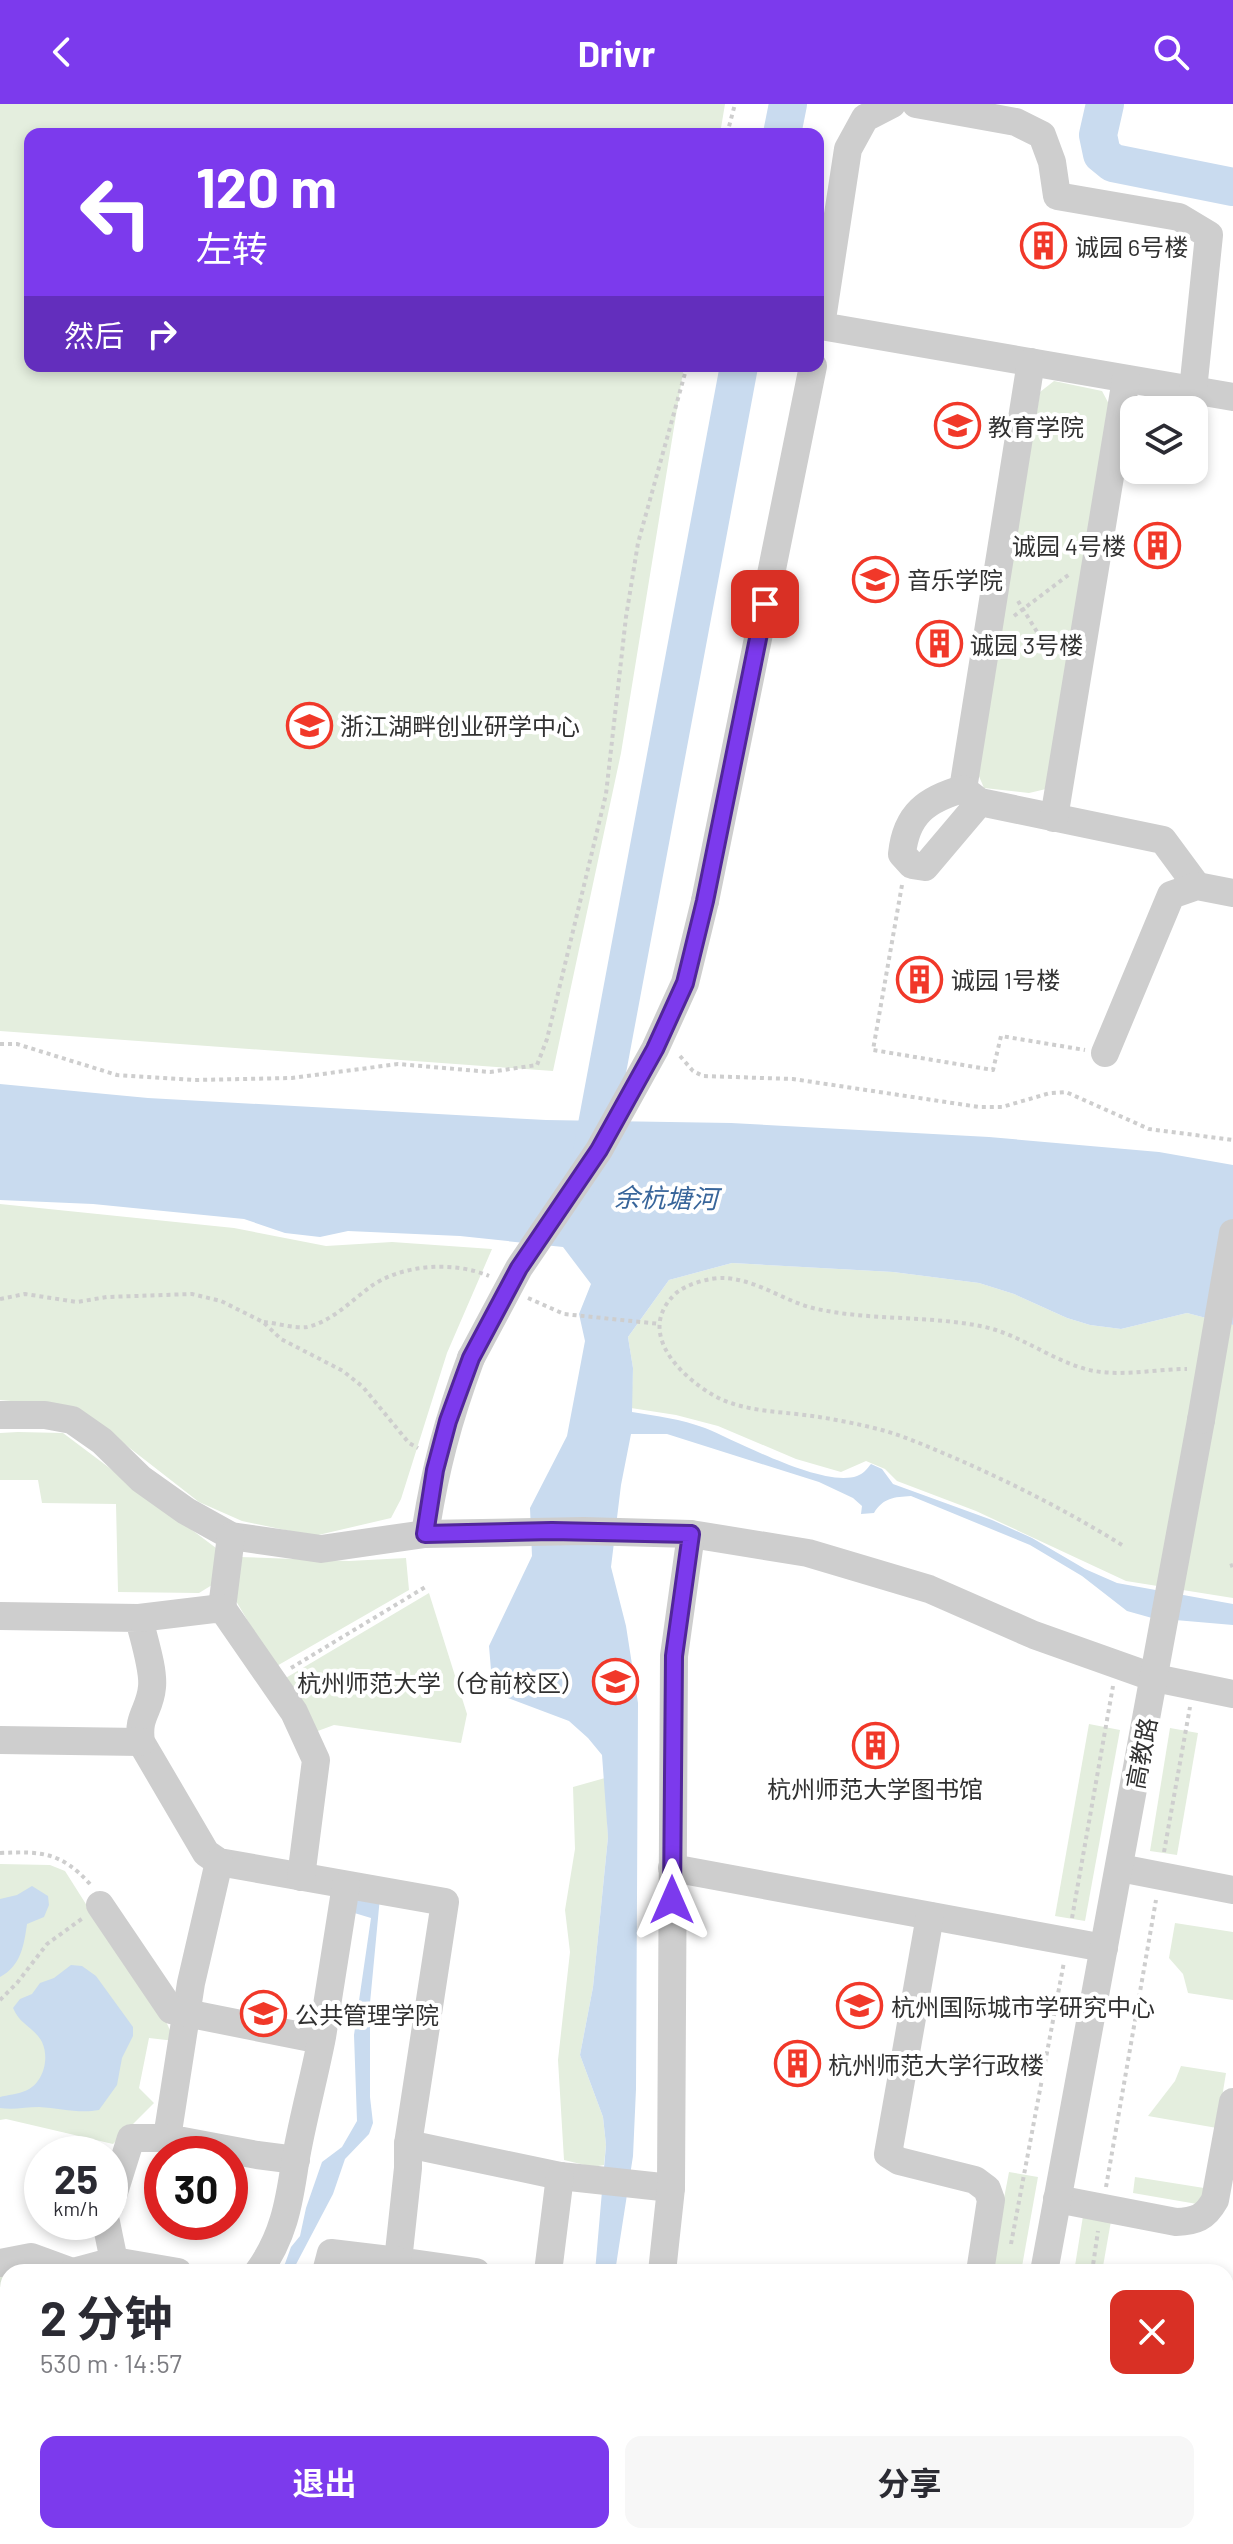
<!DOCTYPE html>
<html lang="zh">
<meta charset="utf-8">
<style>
:root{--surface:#fff;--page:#f7f7f7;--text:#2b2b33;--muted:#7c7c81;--accent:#7c3aed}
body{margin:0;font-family:Barlow,"Noto Sans SC",sans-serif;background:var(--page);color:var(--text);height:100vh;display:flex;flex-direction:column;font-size:30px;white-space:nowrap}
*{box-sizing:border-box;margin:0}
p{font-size:26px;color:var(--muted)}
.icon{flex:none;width:44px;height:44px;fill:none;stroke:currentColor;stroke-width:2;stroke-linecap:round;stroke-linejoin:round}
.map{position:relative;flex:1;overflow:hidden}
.sheet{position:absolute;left:0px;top:2160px;width:1234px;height:280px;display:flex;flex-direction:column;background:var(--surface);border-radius:24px 24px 0 0;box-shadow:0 4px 12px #0003}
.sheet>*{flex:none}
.hud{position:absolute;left:24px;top:24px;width:800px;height:244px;border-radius:16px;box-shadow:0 4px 12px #0003;background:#7c3aed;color:#fff;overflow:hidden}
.fabs{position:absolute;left:1120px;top:292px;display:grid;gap:16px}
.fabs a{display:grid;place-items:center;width:88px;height:88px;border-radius:16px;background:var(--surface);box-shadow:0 4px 12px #0003;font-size:40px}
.speed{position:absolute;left:24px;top:2032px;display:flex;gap:16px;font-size:40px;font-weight:700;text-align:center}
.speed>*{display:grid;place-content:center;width:104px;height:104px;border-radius:50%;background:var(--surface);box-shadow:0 4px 12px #0003;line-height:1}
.speed small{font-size:20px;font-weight:400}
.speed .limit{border:12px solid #d22;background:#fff;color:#111}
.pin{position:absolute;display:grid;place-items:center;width:68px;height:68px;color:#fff;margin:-34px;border-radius:16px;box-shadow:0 4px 12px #0006}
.me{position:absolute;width:88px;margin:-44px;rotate:0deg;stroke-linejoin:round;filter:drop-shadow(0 0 6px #0008)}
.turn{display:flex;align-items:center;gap:28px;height:168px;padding:0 40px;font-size:36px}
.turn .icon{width:104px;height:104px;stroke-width:2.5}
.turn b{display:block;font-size:56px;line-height:68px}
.then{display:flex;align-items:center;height:76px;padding:0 40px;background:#0003;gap:16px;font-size:30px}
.round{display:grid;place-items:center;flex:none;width:84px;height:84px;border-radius:16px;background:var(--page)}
.overview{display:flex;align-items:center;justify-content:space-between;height:136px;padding:0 40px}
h1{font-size:48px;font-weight:700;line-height:60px}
.primary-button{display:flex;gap:16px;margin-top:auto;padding:16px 40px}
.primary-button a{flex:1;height:92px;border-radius:16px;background:var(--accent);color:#fff;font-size:32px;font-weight:700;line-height:92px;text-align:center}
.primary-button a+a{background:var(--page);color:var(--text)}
header{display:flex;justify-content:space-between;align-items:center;height:104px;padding:0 40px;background:var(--accent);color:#fff;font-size:36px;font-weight:700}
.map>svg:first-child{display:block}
.green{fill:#e4eede}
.water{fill:#c9dbef}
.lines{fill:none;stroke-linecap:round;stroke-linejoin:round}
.river{stroke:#c9dbef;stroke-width:38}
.path{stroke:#cecece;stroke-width:4;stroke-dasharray:4 4;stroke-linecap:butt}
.minor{stroke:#cecece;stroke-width:28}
.minor-bridge{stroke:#cecece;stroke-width:28}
.route-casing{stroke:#51269a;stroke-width:20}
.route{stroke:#7c3aed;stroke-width:14}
.labels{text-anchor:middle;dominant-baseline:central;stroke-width:8;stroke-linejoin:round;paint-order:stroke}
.poi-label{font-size:24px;fill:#313131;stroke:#fff;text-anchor:start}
.street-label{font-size:24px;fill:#313131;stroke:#fff}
.water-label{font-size:26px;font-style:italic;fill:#38659a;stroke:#fff}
</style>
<header><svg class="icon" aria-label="back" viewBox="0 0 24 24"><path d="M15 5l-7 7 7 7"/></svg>Drivr<svg class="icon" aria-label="search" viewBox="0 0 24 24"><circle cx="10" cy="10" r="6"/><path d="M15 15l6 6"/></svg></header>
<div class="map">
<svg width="1233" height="2440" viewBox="0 0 1233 2440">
<rect width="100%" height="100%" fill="#fff"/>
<!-- green -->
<g class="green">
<polygon points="0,0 725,0 720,30 30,30 30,262 684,262 621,649 553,967 0,927"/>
<polygon points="1054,277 1102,287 1110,302 1046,685 1029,689 984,684 978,670 1040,288"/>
<polygon points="0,1100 234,1124 326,1142 392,1138 492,1145 447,1249 401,1395 391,1414 314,1432 242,1417 199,1398 77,1303 0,1296"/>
<polygon points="732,1159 893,1168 979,1179 1014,1190 1067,1214 1090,1221 1121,1225 1187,1209 1233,1221 1233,1494 1126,1477 976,1407 897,1377 885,1365 866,1357 841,1368 796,1355 718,1322 676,1311 631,1304 633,1264 628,1233 669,1176"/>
<polygon points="18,1328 63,1329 216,1444 212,1481 199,1489 118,1488 116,1400 42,1399 38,1376 0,1376 0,1329"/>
<polygon points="239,1453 349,1457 406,1454 409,1486 275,1563 236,1497"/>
<polygon points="429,1489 467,1610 461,1639 334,1621 315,1628 284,1575"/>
<polygon points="1089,1620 1120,1626 1085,1817 1055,1812"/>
<polygon points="1170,1624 1198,1629 1177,1751 1150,1747"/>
<polygon points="605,1674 608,1733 593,1883 580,1951 603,2013 606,2041 604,2061 593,2063 564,2056 558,1956 570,1848 565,1806 575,1745 573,1683"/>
<polygon points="0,1760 50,1761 65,1767 115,1846 157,1898 175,1937 149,1934 139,1984 154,1999 113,2040 6,2015 0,2016"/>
<polygon points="1175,1819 1233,1828 1233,1896 1188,1889 1183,1870 1169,1854"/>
<polygon points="1181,1962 1226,1969 1217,2024 1148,2012 1175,1977"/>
<polygon points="1009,2068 1038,2073 1021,2168 990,2168"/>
<polygon points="1135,2073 1204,2084 1202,2098 1197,2100 1133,2089"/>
<polygon points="1083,2112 1111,2117 1102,2168 1074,2168"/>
<polygon points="3,2165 30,2168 8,2168 8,2205 0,2228 0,2168"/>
<polygon points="227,2432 295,2432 281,2435 277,2440 226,2440"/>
</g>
<!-- water -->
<g class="water">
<path d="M 0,980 L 148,994 L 546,1016 L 731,1019 L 989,1033 L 1159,1048 L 1233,1061 L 1233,1221 L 1187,1209 L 1121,1225 L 1090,1221 L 1067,1214 L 1014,1190 L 979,1179 L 893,1168 L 732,1159 L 669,1176 L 628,1233 L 633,1264 L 632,1308 C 657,1312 681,1315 705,1324 C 739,1338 823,1384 857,1372 C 863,1370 867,1365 871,1360 L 882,1365 L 893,1380 L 992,1416 L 1032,1434 L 1085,1465 L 1117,1479 L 1233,1500 L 1233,1521 L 1152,1514 L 1127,1507 L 1082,1472 L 1030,1441 L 911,1392 C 894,1393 883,1394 874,1409 L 861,1410 L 862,1402 L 853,1394 L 819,1378 L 667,1330 L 631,1330 L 621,1381 L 611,1463 L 626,1522 L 638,1599 L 636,1985 L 633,2052 L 615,2168 L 595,2168 L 606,2041 L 603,2013 L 580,1951 L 593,1883 L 608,1733 L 602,1651 L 588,1634 L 569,1617 L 508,1594 L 497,1580 L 491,1566 L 489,1542 L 532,1452 L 530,1404 L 567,1332 L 585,1237 L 579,1210 L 591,1180 L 563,1143 L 460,1132 L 348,1127 L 320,1133 L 285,1129 L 244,1115 L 93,1100 L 0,1096 Z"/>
<path d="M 32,1782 L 48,1792 L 49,1801 L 44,1813 L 27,1820 C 24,1841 21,1862 0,1873 L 0,1795 L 17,1791 Z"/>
<polygon points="356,1791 380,1793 370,1899 370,1993 373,2019 369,2030 345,2055 333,2090 292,2168 282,2168 291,2143 300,2132 306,2104 322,2058 342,2043 357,2017 354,1931 371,1814 351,1808"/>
<path d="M 71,1861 L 82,1862 L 96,1872 L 133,1923 L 133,1932 L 122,1954 L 117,1981 L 99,2006 C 79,2010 60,2004 39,2003 C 26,2003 14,2006 0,2004 L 0,1993 C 7,1991 18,1990 25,1987 C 43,1980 50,1955 42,1938 C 34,1923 20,1921 13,1904 L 20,1895 L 32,1890 L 40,1879 L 54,1874 Z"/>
<polygon points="296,2432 494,2432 434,2440 277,2440 281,2435"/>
<polygon points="836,2432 1133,2432 1167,2440 838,2440"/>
</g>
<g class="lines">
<!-- river -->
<g class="river">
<polyline points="1105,0 1098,31 1102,50 1113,59 1233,83"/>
<polyline points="782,30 788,0"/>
<polyline points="588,1069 739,262"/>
</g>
<!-- path -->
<g class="path">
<polyline points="727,30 735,0"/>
<polyline points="1018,497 1055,557"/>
<polyline points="1014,512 1071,469"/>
<polyline points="902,781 873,946 993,966 1001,932 1085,946"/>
<polyline points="0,940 17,940 117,971 194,976 292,974 398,960 490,968 537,961 547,935 606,690 626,513 638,439 687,262"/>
<polyline points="680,952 693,967 703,972 793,975 979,1003 1002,1003 1050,989 1066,988 1149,1025 1233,1036"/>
<polyline points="528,1194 564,1210 660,1220"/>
<polyline points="0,1195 25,1190 77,1198 107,1193 192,1190 221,1197 263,1218 281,1235 343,1267 363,1283 409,1339 418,1344"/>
<path d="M 264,1218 C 277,1219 295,1225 307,1223 C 331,1218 351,1197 370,1183 C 402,1160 454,1157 489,1172"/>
<path d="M 1122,1441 C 1069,1408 1014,1380 957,1355 C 931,1344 905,1332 878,1325 C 858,1320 838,1316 819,1313 C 784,1307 744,1309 713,1291 C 679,1271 636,1228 675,1190 C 686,1180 711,1173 726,1174 C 760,1177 785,1198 817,1205 C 872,1217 929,1211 985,1223 C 1019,1231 1046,1252 1079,1263 C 1113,1275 1151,1265 1187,1265"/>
<polyline points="1230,1462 1233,1461"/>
<polyline points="291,1564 427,1482"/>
<polyline points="1164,1748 1190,1603"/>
<path d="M 0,1749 C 41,1747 61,1748 90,1780"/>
<polyline points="1072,1814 1113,1582"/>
<polyline points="0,1896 17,1879 47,1840 83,1814"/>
<polyline points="1106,2083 1156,1796"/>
<polyline points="1011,2140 1064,1858"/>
<polyline points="1092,2168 1098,2127"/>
</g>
<!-- minor -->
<g class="minor">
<polyline points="892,0 865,14 848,45 821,222 1233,293"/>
<polyline points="916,0 1016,18 1042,31 1052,58 1057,92 1179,113 1209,131 1193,286"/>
<polyline points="963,685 1031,258"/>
<path d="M 980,698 L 925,763 L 912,761 L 902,750 C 906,710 927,695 963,685 L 980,698 L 1163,736 L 1197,782"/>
<polyline points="1054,714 1126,275"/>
<polyline points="705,797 813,262"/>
<polyline points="1105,949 1171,791 1197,782 1233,789"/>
<polyline points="0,1311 45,1311 72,1316 102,1337 141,1375 186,1407 231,1432 321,1445 425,1430 583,1427 691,1430 808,1449 929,1485 1034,1531 1155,1574 1233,1590"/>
<path d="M 425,1430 C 435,1365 448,1316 471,1254"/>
<polyline points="222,1504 231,1432"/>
<path d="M 0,1512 L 139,1514 C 143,1533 154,1565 152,1583 C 150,1607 137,1611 141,1638 L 206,1749 L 219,1758 L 445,1798 L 408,2040 L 560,2072 L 671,2084"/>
<polyline points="139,1514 222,1504 294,1608 316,1656 301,1773"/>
<polyline points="0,1636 141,1638"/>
<polyline points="219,1758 191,1879 167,2034 257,2051 296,2056"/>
<polyline points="672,1764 1104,1844"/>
<polyline points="1120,1764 1233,1786"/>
<polyline points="100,1801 171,1906 321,1936"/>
<polyline points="930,1812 888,2050 899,2057 975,2076 987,2085 991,2096 980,2168"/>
<polyline points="408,2040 408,2064 398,2157 476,2168"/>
<path d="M 1057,2095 L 1176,2118 C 1196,2117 1205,2114 1215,2096 L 1233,1998"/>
<polyline points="110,2101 131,2034 167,2034"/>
<polyline points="114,2157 178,2168"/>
<polyline points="0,2159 31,2153 72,2168"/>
<polyline points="73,2168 114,2157 106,2118"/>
<path d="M 258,2168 C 283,2134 289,2100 295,2059 C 302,2017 314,1975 322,1933 C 330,1883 338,1832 346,1781"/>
<polyline points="326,2168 331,2149 398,2157"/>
<polyline points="548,2168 560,2072"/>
<polyline points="662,2168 671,2084 674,1552 691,1430"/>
<polyline points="1044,2168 1201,1316"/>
<polyline points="0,2313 8,2315"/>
<polyline points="1226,2394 1233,2396"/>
<polyline points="214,2440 215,2432"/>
</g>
<!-- minor-bridge -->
<g class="minor-bridge">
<polyline points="471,1254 519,1164 599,1046 655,945 685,879 705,797"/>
<polyline points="1201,1316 1233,1129"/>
</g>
</g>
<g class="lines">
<defs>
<polyline id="route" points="672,1796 674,1552 691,1430 552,1427 425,1430 435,1366 448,1317 471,1254 519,1164 599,1046 655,945 685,879 705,797 765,500"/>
</defs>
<!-- route casing -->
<use href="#route" class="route-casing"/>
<!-- route -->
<use href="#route" class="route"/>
</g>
<!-- icons -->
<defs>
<symbol id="building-ring" viewBox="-11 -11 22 22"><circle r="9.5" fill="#fff" stroke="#f13829" stroke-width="1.5"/><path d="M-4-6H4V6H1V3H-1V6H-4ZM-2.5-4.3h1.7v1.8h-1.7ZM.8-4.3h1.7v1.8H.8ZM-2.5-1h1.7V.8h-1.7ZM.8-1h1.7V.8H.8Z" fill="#f13829"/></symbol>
<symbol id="university-ring" viewBox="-11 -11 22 22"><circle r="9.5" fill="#fff" stroke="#f13829" stroke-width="1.5"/><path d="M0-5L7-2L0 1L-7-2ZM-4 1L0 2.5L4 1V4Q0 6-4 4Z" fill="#f13829"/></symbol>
</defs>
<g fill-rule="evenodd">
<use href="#building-ring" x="1018" y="116" width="51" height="51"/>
<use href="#university-ring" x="932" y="296" width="51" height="51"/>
<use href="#building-ring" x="1132" y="416" width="51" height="51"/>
<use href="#university-ring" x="850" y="450" width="51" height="51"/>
<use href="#building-ring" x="914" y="514" width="51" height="51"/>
<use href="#university-ring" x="284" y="596" width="51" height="51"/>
<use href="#building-ring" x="894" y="850" width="51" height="51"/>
<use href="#university-ring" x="590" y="1552" width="51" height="51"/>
<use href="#building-ring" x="850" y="1616" width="51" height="51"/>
<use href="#university-ring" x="834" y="1876" width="51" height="51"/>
<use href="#university-ring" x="238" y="1884" width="51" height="51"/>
<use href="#building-ring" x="772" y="1934" width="51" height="51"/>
</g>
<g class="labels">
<!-- poi labels -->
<g class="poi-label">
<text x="1075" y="142">诚园 6号楼</text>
<text x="988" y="322">教育学院</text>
<text x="1126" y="441" text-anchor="end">诚园 4号楼</text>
<text x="907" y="475">音乐学院</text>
<text x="970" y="540">诚园 3号楼</text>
<text x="340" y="621">浙江湖畔创业研学中心</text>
<text x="951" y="875">诚园 1号楼</text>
<text x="585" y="1578" text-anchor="end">杭州师范大学（仓前校区）</text>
<text x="875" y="1684" text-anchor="middle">杭州师范大学图书馆</text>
<text x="891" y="1902">杭州国际城市学研究中心</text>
<text x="295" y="1910">公共管理学院</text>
<text x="828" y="1960">杭州师范大学行政楼</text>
</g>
<!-- street labels -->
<g class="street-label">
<text transform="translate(1141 1649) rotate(-79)">高教路</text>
</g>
<!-- water labels -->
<g class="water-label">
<text transform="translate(666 1093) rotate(1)">余杭塘河</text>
</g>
</g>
</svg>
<div class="fabs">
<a><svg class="icon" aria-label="layers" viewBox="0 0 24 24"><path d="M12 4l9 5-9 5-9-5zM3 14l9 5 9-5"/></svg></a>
</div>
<div class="speed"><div>25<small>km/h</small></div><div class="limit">30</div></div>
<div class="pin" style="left:765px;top:500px;background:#d93025"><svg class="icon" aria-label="arrive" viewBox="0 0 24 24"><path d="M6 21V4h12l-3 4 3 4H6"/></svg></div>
<svg class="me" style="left:672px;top:1796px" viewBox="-20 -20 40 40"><path d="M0-17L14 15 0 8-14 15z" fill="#7c3aed" stroke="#fff" stroke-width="4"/></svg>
<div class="hud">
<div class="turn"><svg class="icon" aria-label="left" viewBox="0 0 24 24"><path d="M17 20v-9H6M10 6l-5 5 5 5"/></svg><div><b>120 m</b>左转</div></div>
<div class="then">然后<svg class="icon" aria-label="right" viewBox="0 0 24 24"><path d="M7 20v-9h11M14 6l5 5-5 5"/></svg></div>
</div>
<section class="sheet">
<div class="overview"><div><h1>2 分钟</h1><p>530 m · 14:57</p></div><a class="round" style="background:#d93025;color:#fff"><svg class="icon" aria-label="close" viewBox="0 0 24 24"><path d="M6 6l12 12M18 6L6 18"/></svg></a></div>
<div class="primary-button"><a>退出</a><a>分享</a></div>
</section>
</div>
